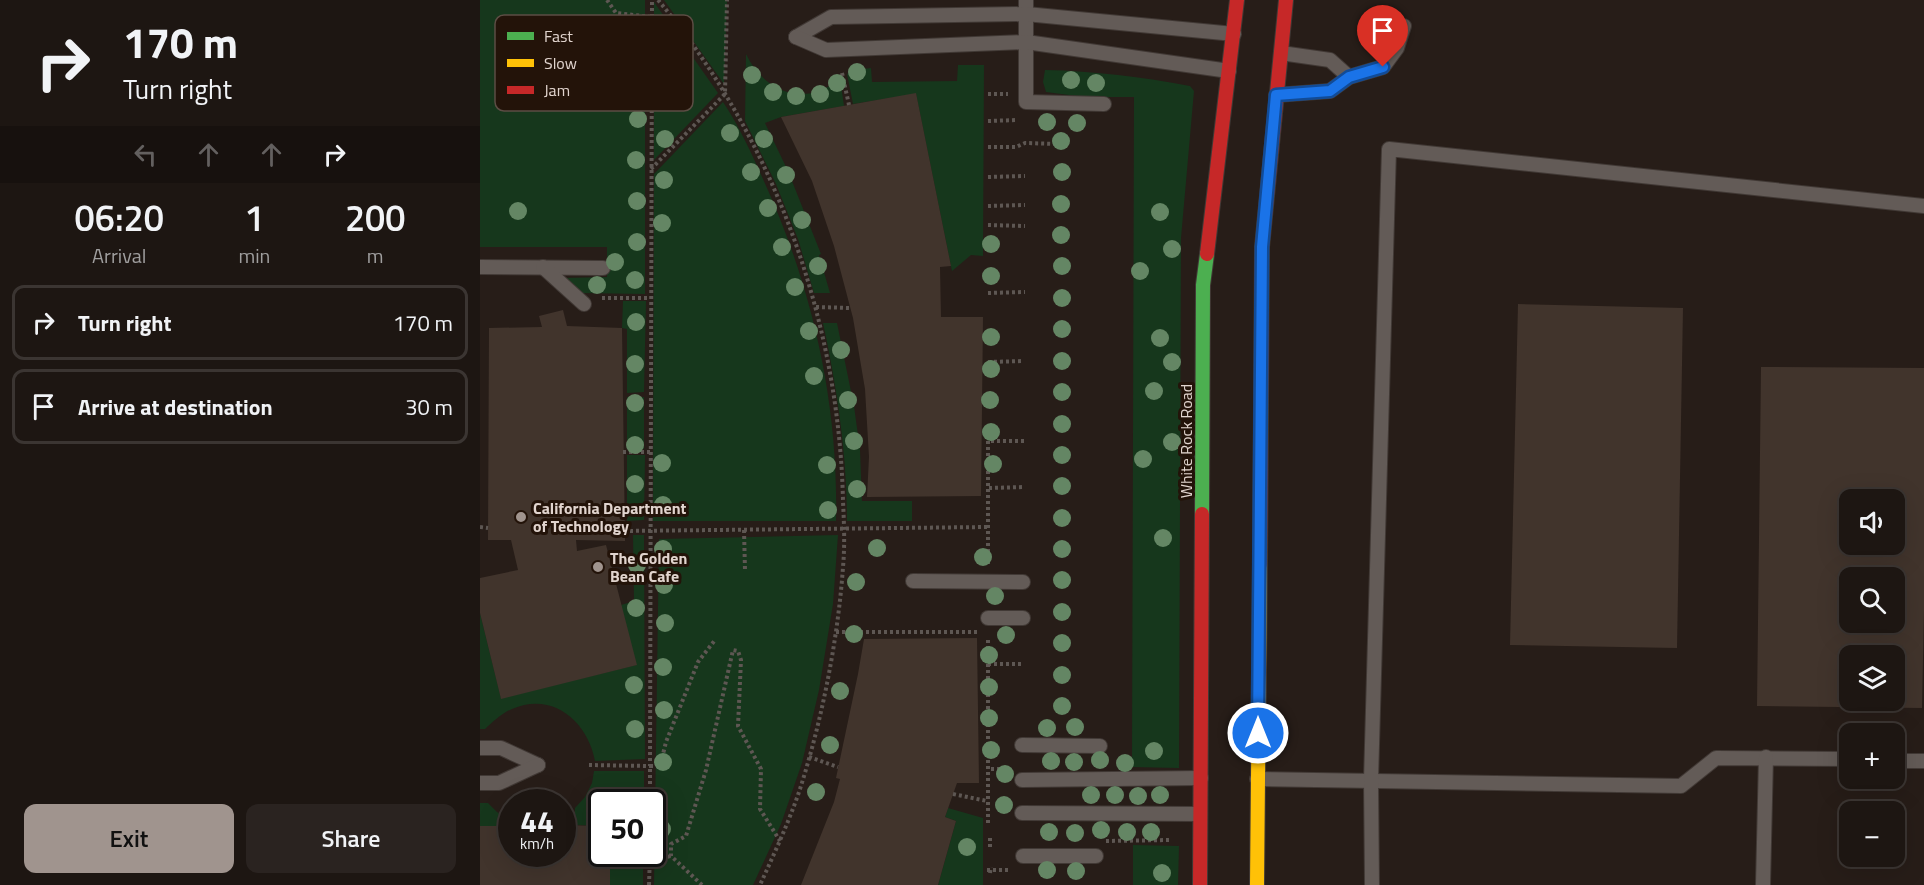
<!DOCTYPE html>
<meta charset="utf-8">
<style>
:root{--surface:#1d1612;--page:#2a2320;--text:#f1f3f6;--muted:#a09f9f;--line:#3b3532;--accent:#a0948e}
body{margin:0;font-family:"Titillium Web",sans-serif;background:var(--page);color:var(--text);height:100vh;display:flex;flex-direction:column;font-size:22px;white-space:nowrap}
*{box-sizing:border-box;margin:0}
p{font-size:20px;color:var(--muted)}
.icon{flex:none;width:33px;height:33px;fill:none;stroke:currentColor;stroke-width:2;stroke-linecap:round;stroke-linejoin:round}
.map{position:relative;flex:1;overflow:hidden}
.sheet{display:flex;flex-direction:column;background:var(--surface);width:480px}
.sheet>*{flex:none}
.banner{background:#1d1612;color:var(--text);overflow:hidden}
.tools{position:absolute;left:1359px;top:489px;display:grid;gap:12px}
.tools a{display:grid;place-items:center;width:66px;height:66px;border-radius:12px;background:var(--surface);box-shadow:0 6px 24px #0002,0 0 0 2px var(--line);font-size:30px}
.speed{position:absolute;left:18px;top:789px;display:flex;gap:12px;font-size:30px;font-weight:700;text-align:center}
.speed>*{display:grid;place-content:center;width:78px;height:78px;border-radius:50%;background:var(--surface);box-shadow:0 6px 24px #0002,0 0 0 2px var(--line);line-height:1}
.speed small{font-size:15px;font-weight:400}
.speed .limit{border:3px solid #111;border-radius:9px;background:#fff;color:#111}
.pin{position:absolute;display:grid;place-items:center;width:51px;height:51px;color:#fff;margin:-62px -26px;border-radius:50% 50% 50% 0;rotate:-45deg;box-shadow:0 0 6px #0007}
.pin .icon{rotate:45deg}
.me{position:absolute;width:66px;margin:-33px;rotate:0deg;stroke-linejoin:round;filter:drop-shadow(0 0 4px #0008)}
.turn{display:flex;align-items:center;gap:21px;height:126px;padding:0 24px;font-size:27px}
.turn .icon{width:78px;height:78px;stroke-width:2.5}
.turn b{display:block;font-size:42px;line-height:51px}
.lanes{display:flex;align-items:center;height:57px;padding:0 24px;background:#0003;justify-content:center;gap:30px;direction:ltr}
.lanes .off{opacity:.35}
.eta{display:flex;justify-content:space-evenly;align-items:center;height:102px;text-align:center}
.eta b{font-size:36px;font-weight:600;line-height:42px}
.button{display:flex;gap:12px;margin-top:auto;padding:12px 24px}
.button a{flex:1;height:69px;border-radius:12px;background:var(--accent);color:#111;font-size:24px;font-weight:600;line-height:69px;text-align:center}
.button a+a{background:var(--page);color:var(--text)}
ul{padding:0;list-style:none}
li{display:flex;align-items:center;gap:18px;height:75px;margin:0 12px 9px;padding:0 12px;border:3px solid var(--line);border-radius:12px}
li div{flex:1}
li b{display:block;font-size:22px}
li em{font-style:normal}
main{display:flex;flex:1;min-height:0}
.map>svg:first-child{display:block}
.green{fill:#16371c}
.building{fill:#41342c;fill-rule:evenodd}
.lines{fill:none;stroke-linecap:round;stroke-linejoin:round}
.lane-casing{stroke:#413935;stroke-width:16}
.fast-casing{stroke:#413935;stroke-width:16}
.slow-casing{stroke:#413935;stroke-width:16}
.jam-casing{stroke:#413935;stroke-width:16}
.path{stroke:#5e5753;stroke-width:4;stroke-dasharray:3 3;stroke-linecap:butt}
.lane{stroke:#635b57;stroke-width:14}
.fast{stroke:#4caf50;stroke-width:14}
.slow{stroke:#ffc107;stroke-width:14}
.jam{stroke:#c62828;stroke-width:14}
.tree{fill:#648664}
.route-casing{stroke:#114b97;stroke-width:15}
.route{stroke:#1a73e8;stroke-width:10}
.poi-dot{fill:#a0948e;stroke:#231309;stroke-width:2}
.labels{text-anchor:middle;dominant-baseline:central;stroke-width:6;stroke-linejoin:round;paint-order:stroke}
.street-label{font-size:16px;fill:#e1d4ce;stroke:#231309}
.poi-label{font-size:16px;font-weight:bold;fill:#e1d4ce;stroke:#231309;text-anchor:start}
.key{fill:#231309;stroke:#5c4d44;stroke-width:1.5}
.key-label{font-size:16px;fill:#e1d4ce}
</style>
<main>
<section class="sheet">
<div class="banner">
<div class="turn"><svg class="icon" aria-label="right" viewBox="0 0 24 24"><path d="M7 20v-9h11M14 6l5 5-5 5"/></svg><div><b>170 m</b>Turn right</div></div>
<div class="lanes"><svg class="icon off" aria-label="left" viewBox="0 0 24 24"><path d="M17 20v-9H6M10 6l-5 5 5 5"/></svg><svg class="icon off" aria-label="ahead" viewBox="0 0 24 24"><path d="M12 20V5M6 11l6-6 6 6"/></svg><svg class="icon off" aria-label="ahead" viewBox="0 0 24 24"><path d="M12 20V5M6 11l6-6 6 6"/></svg><svg class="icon" aria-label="right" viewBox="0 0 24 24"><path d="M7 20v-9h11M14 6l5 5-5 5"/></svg></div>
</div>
<div class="eta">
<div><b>06:20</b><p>Arrival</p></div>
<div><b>1</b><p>min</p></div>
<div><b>200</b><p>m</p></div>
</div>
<ul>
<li><svg class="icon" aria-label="right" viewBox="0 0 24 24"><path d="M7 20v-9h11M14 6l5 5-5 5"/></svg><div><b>Turn right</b></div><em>170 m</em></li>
<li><svg class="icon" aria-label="arrive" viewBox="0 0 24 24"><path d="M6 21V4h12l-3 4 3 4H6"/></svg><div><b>Arrive at destination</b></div><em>30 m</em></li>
</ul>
<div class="button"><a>Exit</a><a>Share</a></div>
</section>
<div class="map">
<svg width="1444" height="885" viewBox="0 0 1444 885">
<rect width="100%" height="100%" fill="#271d18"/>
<!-- green -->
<g class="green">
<polygon points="0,0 165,0 165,294 100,293 83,278 127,277 127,247 0,247"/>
<polygon points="184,0 247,0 244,84"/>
<polygon points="174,2 238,93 174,160"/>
<path d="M 266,54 C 284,92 326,109 360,78 L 364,106 L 301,117 L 285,123 L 308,171 L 341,254 L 339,255 L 350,293 L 334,293 L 318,239 L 296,184 L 265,121 Z"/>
<polygon points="478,65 504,65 503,256 491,255 472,271 436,94 373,104 367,74 374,70 391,68 392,82 477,81"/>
<path d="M 565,70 C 615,71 662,77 710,86 L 714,91 L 701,238 L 699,768 L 652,767 L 654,97 L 604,97 L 566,92 L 563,82 Z"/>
<path d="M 243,102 C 259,126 271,152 283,179 C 332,286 359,403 356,521 L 173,521 L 174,174 Z"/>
<polygon points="143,301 166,301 164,392 147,393 147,329 142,328"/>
<path d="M 343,323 L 357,323 L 374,406 L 380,450 L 382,501 L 432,501 L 432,521 L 367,521 C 367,454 357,388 343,323 Z"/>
<rect x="147" y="397" width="17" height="52"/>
<polygon points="147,455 165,455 164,520 147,521"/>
<path d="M 153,535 L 164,535 L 165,759 L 115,761 C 108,722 73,691 32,709 C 22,713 13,722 5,729 L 0,729 L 0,613 L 21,698 L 156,665 L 141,605 L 154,601 Z"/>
<polygon points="358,535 353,604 339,690 322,763 301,824 273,885 174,885 179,539"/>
<polygon points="114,771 164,771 164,802 122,802 121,826 94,825 95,808 105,797 112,783"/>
<polygon points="0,803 8,803 17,812 31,820 31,826 0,826"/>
<polygon points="468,808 503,818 503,885 458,885 476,821 465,817"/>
<polygon points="653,845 699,846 698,885 653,885"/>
<rect x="130" y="854" width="33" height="31"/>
</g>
<!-- building -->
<g class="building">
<polygon points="436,93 471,266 460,267 461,317 503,317 501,496 387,497 389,457 385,389 373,318 354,246 332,181 301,117"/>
<polygon points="1038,304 1203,308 1197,648 1030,645"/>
<polygon points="83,310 87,326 142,328 145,541 96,540 97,551 126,545 157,665 21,699 0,613 0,578 38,570 31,540 8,540 9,328 62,327 59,316"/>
<path d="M 1281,367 L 1444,368 L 1444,611 L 1442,708 L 1277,706 ZM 1370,500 L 1414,500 L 1414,544 L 1370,544 ZM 1370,578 L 1414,578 L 1414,622 L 1370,622 ZM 1370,656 L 1414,656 L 1414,700 L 1370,700 Z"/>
<polygon points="497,638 499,783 477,783 465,817 476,821 458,885 321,885 354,802 360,779 356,778 378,674 384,639"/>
<polygon points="82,825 122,826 122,854 130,854 130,885 0,885 0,826 32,826 32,854 82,854"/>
</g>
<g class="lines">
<defs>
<g id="lane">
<polyline points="546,0 546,102 624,104"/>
<polyline points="316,37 351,17 546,14 754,34"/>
<polyline points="316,37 346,50 546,42 749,71"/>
<polyline points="801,53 850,60 869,77"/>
<polyline points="796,95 850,91 869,77 903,67 917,48 924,26"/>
<polyline points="0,267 123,268"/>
<polyline points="63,267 104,304"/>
<polyline points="433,581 543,582"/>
<polyline points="508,618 543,618"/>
<polyline points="542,745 620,746"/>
<polyline points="0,748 21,748 58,765"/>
<polyline points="1414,761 1444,761"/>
<polyline points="777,779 1201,786 1236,758 1370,759"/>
<polyline points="542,780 721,778"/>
<polyline points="0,783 19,783 58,765"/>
<polyline points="542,813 720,814"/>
<polyline points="543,856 616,856"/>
<polyline points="892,885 891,780 909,149 1444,206"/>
<polyline points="1283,885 1286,757"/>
</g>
<polyline id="fast" points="722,514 723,285 727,254"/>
<polyline id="slow" points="777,885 780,564"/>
<g id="jam">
<polyline points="727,254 757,0"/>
<polyline points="780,564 782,247 806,0"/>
<polyline points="720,885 722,514"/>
</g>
</defs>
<!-- lane casing -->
<use href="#lane" class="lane-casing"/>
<!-- fast casing -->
<use href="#fast" class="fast-casing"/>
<!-- slow casing -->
<use href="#slow" class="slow-casing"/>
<!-- jam casing -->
<use href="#jam" class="jam-casing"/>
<!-- path -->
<g class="path">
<polyline points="127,0 136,13 172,17"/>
<path d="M 178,0 C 294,138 359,321 363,501 C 364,523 365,545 363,567 C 358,639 342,720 320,789 C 309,822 294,854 280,885"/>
<polyline points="362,73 369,105"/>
<polyline points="508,94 528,94"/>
<polyline points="508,121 537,120"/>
<polyline points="508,147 536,147 545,143 579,144"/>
<polyline points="171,169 245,94 247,0"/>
<polyline points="508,177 545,176"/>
<polyline points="508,206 545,205"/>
<polyline points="508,225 545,226"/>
<polyline points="508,293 545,292"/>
<polyline points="122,298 170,298"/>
<polyline points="336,307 370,308"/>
<polyline points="508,362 544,361"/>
<polyline points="143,452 170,452"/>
<polyline points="509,488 544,487"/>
<polyline points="0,527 8,528"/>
<polyline points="264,530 265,570"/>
<polyline points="144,531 508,527"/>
<polyline points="508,564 508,441 544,441"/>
<polyline points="356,632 497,632"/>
<polyline points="508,664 543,664"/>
<polyline points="329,757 358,767"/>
<polyline points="109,765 170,766 172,0"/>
<polyline points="511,769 528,769"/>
<polyline points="473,794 507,801"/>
<polyline points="170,802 170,766 180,766 186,742 218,662 235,640"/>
<polyline points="508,823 508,638"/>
<polyline points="89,825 90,809"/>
<polyline points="626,841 691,840"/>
<polyline points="510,847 510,837"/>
<polyline points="170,861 191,856"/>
<polyline points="507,870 530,870"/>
<polyline points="510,873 511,867"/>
<polyline points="169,885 170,854"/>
<polyline points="222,885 191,856 191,844 206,836 226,770 253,650 258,651 261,660 258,726 281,769 280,809 300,841"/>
</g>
<!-- lane -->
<use href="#lane" class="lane"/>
<!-- fast -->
<use href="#fast" class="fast"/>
<!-- slow -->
<use href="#slow" class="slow"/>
<!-- jam -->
<use href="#jam" class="jam"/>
</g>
<!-- trees -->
<g class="tree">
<circle cx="377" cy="72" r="9"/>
<circle cx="272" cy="75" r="9"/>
<circle cx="591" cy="80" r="9"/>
<circle cx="357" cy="83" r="9"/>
<circle cx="616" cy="83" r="9"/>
<circle cx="293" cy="92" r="9"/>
<circle cx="340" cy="94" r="9"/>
<circle cx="316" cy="96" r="9"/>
<circle cx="158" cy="119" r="9"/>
<circle cx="567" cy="122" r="9"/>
<circle cx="597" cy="123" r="9"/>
<circle cx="250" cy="133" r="9"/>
<circle cx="185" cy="139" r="9"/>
<circle cx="284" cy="139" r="9"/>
<circle cx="581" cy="141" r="9"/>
<circle cx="156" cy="160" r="9"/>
<circle cx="271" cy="172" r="9"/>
<circle cx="582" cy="172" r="9"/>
<circle cx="306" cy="175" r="9"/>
<circle cx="184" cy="180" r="9"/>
<circle cx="157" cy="201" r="9"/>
<circle cx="581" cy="204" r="9"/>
<circle cx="288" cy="208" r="9"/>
<circle cx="38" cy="211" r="9"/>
<circle cx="680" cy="212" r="9"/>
<circle cx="322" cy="220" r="9"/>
<circle cx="182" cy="223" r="9"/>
<circle cx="581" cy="235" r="9"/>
<circle cx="157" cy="242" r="9"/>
<circle cx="511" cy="244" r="9"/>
<circle cx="302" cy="247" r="9"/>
<circle cx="692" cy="249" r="9"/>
<circle cx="135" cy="262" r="9"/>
<circle cx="338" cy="266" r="9"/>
<circle cx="582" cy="266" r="9"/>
<circle cx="660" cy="271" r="9"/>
<circle cx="511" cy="276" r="9"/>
<circle cx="155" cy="280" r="9"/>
<circle cx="117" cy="285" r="9"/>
<circle cx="315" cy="287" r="9"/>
<circle cx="582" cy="298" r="9"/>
<circle cx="156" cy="322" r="9"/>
<circle cx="582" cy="329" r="9"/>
<circle cx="329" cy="331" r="9"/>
<circle cx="511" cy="337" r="9"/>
<circle cx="680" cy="338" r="9"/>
<circle cx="361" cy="350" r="9"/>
<circle cx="582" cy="361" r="9"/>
<circle cx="692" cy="362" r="9"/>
<circle cx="155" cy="364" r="9"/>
<circle cx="511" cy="369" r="9"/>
<circle cx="334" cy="376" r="9"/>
<circle cx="674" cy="391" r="9"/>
<circle cx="582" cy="392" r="9"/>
<circle cx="368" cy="400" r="9"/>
<circle cx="510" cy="400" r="9"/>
<circle cx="155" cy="403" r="9"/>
<circle cx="582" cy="424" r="9"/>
<circle cx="511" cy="432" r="9"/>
<circle cx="374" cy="441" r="9"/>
<circle cx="692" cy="442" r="9"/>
<circle cx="155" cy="445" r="9"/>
<circle cx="582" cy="455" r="9"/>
<circle cx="663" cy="459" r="9"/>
<circle cx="182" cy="463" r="9"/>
<circle cx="513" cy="464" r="9"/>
<circle cx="347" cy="465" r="9"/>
<circle cx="155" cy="484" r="9"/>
<circle cx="582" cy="486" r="9"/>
<circle cx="377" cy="489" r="9"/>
<circle cx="183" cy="505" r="9"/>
<circle cx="348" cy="510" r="9"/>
<circle cx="582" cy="518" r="9"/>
<circle cx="683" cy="538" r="9"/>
<circle cx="397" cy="548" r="9"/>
<circle cx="183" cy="549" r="9"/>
<circle cx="582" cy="549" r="9"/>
<circle cx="503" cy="557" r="9"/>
<circle cx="157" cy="565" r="9"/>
<circle cx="582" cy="580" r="9"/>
<circle cx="376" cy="582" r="9"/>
<circle cx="184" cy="585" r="9"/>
<circle cx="515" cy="596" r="9"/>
<circle cx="156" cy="608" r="9"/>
<circle cx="582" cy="612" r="9"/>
<circle cx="185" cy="623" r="9"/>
<circle cx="374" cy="634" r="9"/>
<circle cx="526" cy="635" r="9"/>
<circle cx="582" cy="643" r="9"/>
<circle cx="509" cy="655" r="9"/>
<circle cx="183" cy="667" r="9"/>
<circle cx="582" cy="675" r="9"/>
<circle cx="154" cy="685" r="9"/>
<circle cx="509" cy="687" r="9"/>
<circle cx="360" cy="691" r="9"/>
<circle cx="582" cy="706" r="9"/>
<circle cx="184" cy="710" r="9"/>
<circle cx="509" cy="718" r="9"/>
<circle cx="595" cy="727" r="9"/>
<circle cx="567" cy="728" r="9"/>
<circle cx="155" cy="729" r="9"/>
<circle cx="350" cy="745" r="9"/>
<circle cx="511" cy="750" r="9"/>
<circle cx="674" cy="751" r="9"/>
<circle cx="620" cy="760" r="9"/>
<circle cx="571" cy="761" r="9"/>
<circle cx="183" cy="762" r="9"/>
<circle cx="594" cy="762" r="9"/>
<circle cx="645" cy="763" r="9"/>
<circle cx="525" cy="774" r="9"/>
<circle cx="336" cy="792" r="9"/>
<circle cx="611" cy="795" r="9"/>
<circle cx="635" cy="795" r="9"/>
<circle cx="680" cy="795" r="9"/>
<circle cx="658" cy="796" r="9"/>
<circle cx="524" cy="805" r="9"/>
<circle cx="182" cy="829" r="9"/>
<circle cx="621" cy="830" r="9"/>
<circle cx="569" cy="832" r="9"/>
<circle cx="647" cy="832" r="9"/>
<circle cx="671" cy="832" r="9"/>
<circle cx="595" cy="833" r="9"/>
<circle cx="487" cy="847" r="9"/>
<circle cx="567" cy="870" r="9"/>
<circle cx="596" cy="871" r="9"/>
<circle cx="682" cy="873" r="9"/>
</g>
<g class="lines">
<defs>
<polyline id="route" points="778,733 782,247 796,95 850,91 869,77 903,67"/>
</defs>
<!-- route casing -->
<use href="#route" class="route-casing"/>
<!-- route -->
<use href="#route" class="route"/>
</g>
<!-- markers -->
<g class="poi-dot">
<circle cx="41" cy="517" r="6"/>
<circle cx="118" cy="567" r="6"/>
</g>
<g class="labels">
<!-- street labels -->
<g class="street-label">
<text transform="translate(706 441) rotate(-90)">White Rock Road</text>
</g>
<!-- poi labels -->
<g class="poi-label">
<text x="53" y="508">California Department<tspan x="53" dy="18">of Technology</tspan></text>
<text x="130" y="558">The Golden<tspan x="130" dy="18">Bean Cafe</tspan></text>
</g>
</g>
<!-- legend -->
<rect x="15" y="15" width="198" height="96" rx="9" class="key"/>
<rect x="27" y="32" width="27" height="8" fill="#4caf50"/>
<rect x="27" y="59" width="27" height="8" fill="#ffc107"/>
<rect x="27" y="86" width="27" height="8" fill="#c62828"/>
<g class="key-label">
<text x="64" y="42">Fast</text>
<text x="64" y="69">Slow</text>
<text x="64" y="96">Jam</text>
</g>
</svg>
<div class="tools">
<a><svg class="icon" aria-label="sound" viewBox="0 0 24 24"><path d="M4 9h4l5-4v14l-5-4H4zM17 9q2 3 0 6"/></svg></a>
<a><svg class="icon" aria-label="search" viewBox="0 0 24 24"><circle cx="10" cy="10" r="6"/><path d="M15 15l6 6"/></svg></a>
<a><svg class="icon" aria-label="layers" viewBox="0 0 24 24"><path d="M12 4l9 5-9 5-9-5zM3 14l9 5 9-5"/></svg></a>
<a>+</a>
<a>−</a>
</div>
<div class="speed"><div>44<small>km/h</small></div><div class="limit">50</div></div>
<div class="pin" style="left:903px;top:67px;background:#d93025"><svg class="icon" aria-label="arrive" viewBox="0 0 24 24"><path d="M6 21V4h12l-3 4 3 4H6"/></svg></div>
<svg class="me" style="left:778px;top:733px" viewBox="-20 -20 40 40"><circle r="17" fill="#1a73e8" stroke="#fff" stroke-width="3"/><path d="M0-11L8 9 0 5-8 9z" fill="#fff"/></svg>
</div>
</main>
